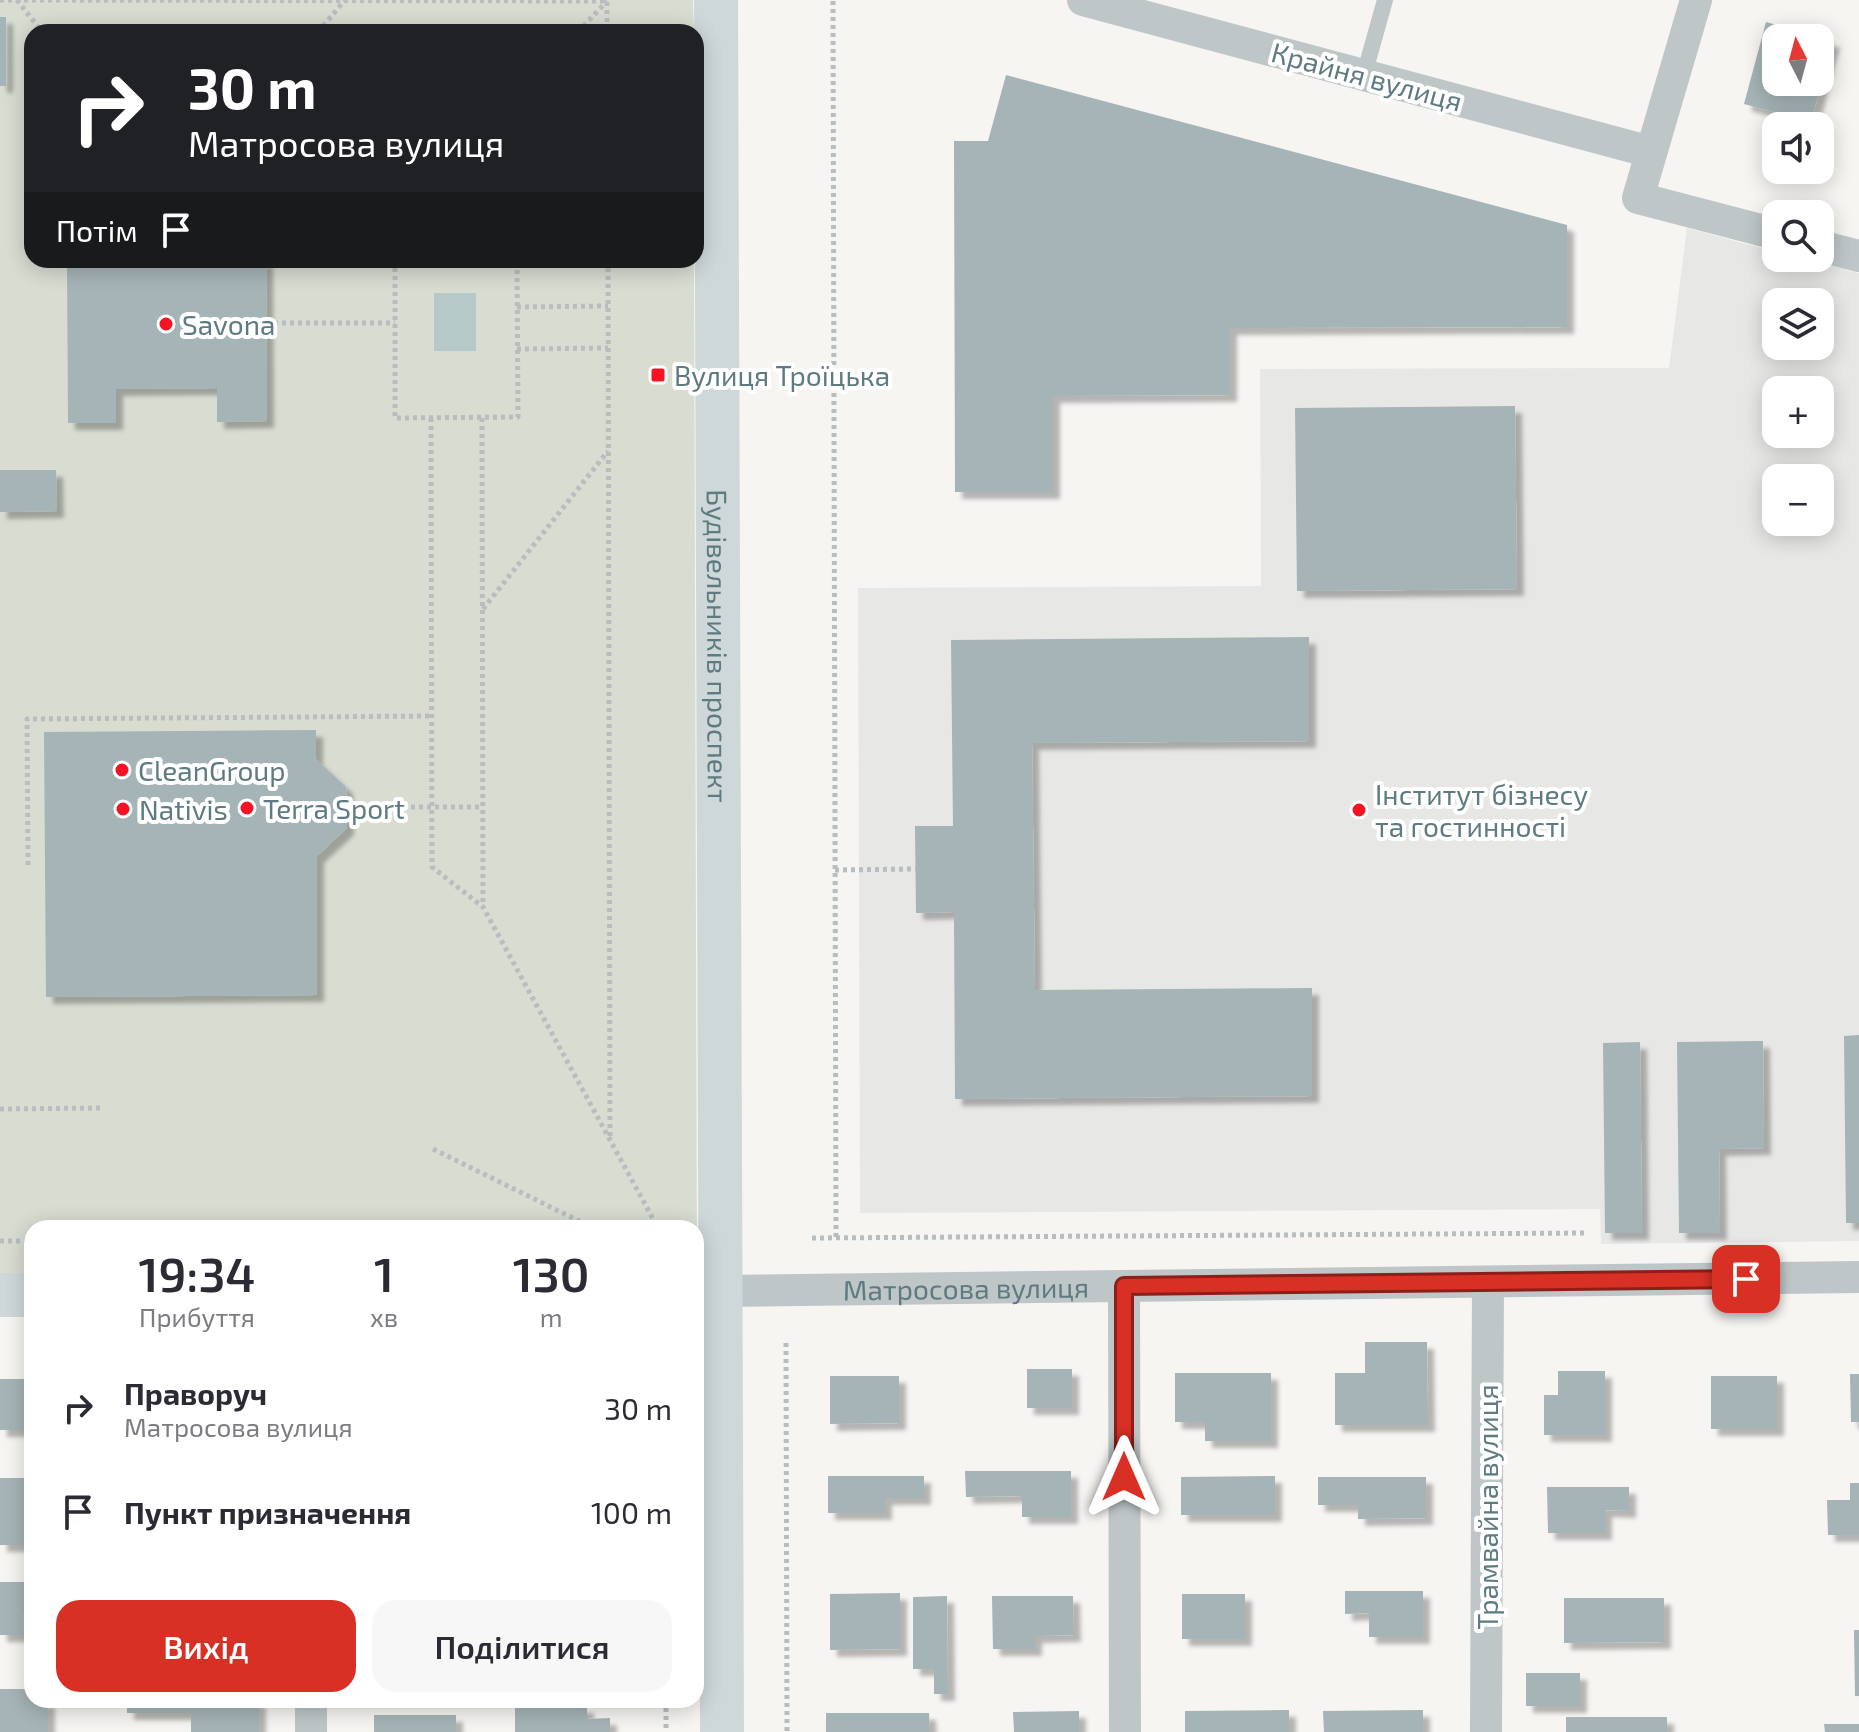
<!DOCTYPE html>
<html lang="uk">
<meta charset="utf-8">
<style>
:root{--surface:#fff;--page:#f7f7f7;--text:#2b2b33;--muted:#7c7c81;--accent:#d93025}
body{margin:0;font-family:"Exo 2",sans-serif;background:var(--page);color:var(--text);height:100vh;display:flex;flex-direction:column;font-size:30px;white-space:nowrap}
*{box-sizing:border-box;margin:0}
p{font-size:26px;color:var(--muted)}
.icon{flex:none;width:44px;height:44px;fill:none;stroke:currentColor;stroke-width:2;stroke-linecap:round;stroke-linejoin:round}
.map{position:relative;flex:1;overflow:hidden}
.panel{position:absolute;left:24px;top:1220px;width:680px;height:488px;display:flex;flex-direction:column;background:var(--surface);border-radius:24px;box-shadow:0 4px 20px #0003}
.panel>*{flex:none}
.top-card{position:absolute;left:24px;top:24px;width:680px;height:244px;border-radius:24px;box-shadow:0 4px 20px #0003;background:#202124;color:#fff;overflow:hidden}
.needle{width:52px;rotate:354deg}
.buttons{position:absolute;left:1762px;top:24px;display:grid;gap:16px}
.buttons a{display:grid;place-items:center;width:72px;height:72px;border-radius:16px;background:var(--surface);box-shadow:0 4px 20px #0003;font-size:40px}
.pin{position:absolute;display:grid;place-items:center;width:68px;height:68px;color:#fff;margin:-34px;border-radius:16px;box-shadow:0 4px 12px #0006}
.me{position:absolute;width:88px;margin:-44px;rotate:0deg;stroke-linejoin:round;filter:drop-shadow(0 0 6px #0008)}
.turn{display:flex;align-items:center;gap:28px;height:168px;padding:0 32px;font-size:36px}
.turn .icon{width:104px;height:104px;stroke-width:2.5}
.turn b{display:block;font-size:56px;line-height:68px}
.then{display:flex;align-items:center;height:76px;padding:0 32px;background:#0003;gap:16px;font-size:30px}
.eta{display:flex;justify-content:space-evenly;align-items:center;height:136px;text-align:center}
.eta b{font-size:48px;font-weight:600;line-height:56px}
.cta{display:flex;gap:16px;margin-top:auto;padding:16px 32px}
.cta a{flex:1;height:92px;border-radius:24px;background:var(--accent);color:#fff;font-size:32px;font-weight:600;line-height:92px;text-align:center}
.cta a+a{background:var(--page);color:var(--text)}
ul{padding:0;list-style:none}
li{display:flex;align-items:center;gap:24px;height:104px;padding:0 32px}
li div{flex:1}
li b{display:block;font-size:30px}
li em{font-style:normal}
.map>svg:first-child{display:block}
.built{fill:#e7e7e6;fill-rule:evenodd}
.green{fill:#d8dcd1}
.water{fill:#b4c9c8}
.building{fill:#a5b4b6;filter:url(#shadow)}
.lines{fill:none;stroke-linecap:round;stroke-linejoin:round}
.path{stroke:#b8bebf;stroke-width:5;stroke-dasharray:4 4;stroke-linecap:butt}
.lane{stroke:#bec6c7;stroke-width:16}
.street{stroke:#bec6c7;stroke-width:32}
.secondary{stroke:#cfd8d9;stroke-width:44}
.route-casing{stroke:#8d1f18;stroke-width:20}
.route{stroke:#d93025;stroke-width:14}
.poi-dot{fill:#f61323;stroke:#fff;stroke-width:3}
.labels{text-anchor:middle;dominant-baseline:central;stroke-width:8;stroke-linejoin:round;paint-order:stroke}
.street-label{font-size:28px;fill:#5e7b81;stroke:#fff}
.poi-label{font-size:28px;fill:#5e7b81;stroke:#fff;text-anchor:start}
</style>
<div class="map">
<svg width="1859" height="1732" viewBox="0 0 1859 1732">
<defs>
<filter id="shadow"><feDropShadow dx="7" dy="7" stdDeviation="2" flood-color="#0004"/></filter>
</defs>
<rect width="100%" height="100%" fill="#f6f5f2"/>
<!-- built -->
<path class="built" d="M 1687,228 L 1776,252 L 1776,258 L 1801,258 L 1859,273 L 1859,1241 L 1601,1244 L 1600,1209 L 860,1213 L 858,588 L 1261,586 L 1260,369 L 1669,368 ZM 1776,302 L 1820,302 L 1820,346 L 1776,346 ZM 1776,390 L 1820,390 L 1820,434 L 1776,434 ZM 1776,478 L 1820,478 L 1820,522 L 1776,522 Z"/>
<!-- green -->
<polygon class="green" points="0,0 693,0 694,32 32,32 32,260 694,260 697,1273 696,1228 32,1228 32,1275 0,1275"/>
<!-- water -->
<rect class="water" x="434" y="293" width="42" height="58"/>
<!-- building -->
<g class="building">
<rect x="0" y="17" width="6" height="69"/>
<polygon points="1766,22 1819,37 1776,38 1776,82 1820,82 1820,37 1833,41 1811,122 1744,104"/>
<polygon points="1006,75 1567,225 1567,327 1230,328 1230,395 1053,396 1053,492 955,492 954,141 988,141"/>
<polygon points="67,260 266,260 267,421 217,422 217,388 116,389 116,423 68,423"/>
<polygon points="1515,406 1517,589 1297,591 1295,408"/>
<polygon points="0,470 56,470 57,511 0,512"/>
<polygon points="1309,637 1309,741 1032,743 1035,990 1312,988 1312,1096 955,1099 954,912 916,913 915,826 953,826 951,640"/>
<polygon points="316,730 316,759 346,787 347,807 347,828 317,856 317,995 46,997 44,732"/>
<polygon points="1859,1035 1859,1223 1846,1223 1844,1036"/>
<polygon points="1763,1041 1764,1148 1719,1149 1720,1233 1679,1233 1677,1042"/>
<polygon points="1640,1042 1642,1233 1605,1233 1603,1043"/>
<polygon points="1365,1342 1427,1342 1428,1425 1335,1425 1335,1373 1365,1373"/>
<rect x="1027" y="1369" width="45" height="39"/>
<polygon points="1558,1371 1605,1371 1605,1435 1544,1435 1544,1395 1558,1395"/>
<polygon points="1175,1373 1271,1373 1271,1441 1205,1441 1205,1422 1175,1422"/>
<polygon points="1850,1374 1859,1374 1859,1422 1851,1422"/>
<polygon points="830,1376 899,1376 899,1423 830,1424"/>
<rect x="1711" y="1376" width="66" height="53"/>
<rect x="0" y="1379" width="32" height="51"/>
<polygon points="965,1471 1071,1471 1071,1517 1022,1517 1022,1496 966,1497"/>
<polygon points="828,1476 924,1476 924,1498 885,1498 885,1513 828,1513"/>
<polygon points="1275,1476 1275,1515 1181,1515 1181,1477"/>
<polygon points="1318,1477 1426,1477 1426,1518 1358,1519 1358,1505 1318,1505"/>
<rect x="0" y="1478" width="32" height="67"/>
<polygon points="1850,1483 1859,1483 1859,1535 1828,1535 1827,1500 1850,1500"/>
<polygon points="1547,1487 1629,1487 1629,1511 1605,1510 1605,1533 1548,1533"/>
<polygon points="0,1582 32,1582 32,1616 23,1615 23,1635 0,1635"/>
<polygon points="1345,1591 1423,1591 1423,1637 1369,1637 1369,1613 1345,1614"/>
<polygon points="900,1593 900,1649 830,1650 830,1594"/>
<rect x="1182" y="1594" width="63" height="45"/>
<polygon points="947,1596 948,1694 934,1694 934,1669 913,1669 913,1597"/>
<polygon points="992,1596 1073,1596 1074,1635 1035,1636 1035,1649 993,1649"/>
<polygon points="1564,1598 1664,1598 1664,1642 1564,1643"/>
<polygon points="1854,1630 1859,1630 1859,1696 1855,1696"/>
<rect x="1526" y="1673" width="54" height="33"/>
<polygon points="0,1689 32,1689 32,1700 48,1700 48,1732 0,1732"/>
<polygon points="127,1700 259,1700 259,1732 191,1732 191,1713 127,1713"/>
<polygon points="515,1700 577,1700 577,1706 587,1706 587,1719 610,1718 610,1732 515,1732"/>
<polygon points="1289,1710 1289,1732 1185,1732 1185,1711"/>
<polygon points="1423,1710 1423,1732 1324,1732 1323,1711"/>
<polygon points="1079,1711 1079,1732 1014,1732 1013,1712"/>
<polygon points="826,1713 929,1713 930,1732 826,1732"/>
<rect x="374" y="1715" width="82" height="17"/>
<rect x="1566" y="1717" width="101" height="15"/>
<polygon points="1824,1724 1859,1724 1859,1732 1825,1732"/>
</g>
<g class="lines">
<!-- path -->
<g class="path">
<polyline points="0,0 607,1"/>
<polyline points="17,0 42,32"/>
<polyline points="833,1 836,1237"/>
<polyline points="607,2 607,32"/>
<polyline points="318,32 345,0"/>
<polyline points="578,32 607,1"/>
<polyline points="395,260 395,418 518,417 517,260"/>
<polyline points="608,260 610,1138"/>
<polyline points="517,307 608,306"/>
<polyline points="266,323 395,323"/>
<polyline points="517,349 608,348"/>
<polyline points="431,418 432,867 483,907 658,1228"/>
<polyline points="482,418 483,906"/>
<polyline points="483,609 608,451"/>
<polyline points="347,807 483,807"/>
<polyline points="28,865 27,719 431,716"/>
<polyline points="835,870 916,869"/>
<polyline points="0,1109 101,1108"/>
<polyline points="433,1149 593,1228"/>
<polyline points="812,1238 1586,1233"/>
<polyline points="0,1241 32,1241"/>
<polyline points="786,1343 787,1732"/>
<polyline points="666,1700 666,1732"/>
</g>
<!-- lane -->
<polyline class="lane" points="1364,75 1385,0"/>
<!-- street -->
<g class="street">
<polyline points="1083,0 1651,152"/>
<polyline points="1696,0 1638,198 1776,234"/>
<polyline points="1820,246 1859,256"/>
<polyline points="1124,1286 1125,1732"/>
<path id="s1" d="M 720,1291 L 1859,1277"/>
<polyline points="311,1732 311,1700"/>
<polyline points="1486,1732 1488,1282"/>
</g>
<!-- secondary -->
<g class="secondary">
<path id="s2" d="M 716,0 L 722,1732"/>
<polyline points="0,1295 32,1295"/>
</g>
</g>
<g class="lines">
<defs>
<polyline id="route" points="1124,1477 1124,1286 1746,1279"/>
</defs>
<!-- route casing -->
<use href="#route" class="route-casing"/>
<!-- route -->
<use href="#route" class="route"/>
</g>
<!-- markers -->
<g class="poi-dot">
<circle cx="166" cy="324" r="8"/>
<rect x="650" y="367" width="16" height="16" rx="4"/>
<circle cx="122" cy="770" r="8"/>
<circle cx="247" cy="808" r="8"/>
<circle cx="123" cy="809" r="8"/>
<circle cx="1359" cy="810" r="8"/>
</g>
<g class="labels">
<!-- street labels -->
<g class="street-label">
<text transform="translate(1367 76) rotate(15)">Крайня вулиця</text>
<text stroke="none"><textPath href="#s2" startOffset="646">Будівельників проспект</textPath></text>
<text stroke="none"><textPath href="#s1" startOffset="246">Матросова вулиця</textPath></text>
<text transform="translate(1487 1507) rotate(-90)">Трамвайна вулиця</text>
</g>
<!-- poi labels -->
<g class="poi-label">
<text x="182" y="324">Savona</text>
<text x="674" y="375">Вулиця Троїцька</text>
<text x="138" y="770">CleanGroup</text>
<text x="1375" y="794">Інститут бізнесу<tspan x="1375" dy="32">та гостинності</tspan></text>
<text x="263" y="808">Terra Sport</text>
<text x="139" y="809">Nativis</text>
</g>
</g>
</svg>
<div class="buttons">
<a><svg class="needle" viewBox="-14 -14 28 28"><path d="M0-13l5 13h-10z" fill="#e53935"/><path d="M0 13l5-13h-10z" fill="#7c7c81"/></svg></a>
<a><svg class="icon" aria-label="sound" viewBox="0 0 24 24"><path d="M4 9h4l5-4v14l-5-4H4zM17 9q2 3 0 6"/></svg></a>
<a><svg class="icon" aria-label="search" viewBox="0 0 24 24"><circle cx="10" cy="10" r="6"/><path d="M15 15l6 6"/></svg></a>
<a><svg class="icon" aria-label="layers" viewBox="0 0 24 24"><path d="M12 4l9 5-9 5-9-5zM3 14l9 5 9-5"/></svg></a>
<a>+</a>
<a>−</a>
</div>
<div class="pin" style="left:1746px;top:1279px;background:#d93025"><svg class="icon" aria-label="arrive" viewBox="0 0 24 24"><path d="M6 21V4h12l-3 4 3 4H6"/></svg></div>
<svg class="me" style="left:1124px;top:1477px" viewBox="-20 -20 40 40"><path d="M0-17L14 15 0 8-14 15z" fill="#d93025" stroke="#fff" stroke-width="4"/></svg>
<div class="top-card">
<div class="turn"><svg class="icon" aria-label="right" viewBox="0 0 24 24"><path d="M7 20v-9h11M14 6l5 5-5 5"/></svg><div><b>30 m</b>Матросова вулиця</div></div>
<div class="then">Потім<svg class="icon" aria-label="arrive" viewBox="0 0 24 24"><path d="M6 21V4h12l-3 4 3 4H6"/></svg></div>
</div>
<section class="panel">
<div class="eta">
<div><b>19:34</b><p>Прибуття</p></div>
<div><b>1</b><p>хв</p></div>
<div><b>130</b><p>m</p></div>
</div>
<ul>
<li><svg class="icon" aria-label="right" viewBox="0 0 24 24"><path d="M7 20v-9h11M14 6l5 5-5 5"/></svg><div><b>Праворуч</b><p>Матросова вулиця</p></div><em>30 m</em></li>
<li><svg class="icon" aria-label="arrive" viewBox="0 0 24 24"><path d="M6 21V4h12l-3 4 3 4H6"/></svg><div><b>Пункт призначення</b></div><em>100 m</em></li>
</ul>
<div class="cta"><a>Вихід</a><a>Поділитися</a></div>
</section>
</div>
